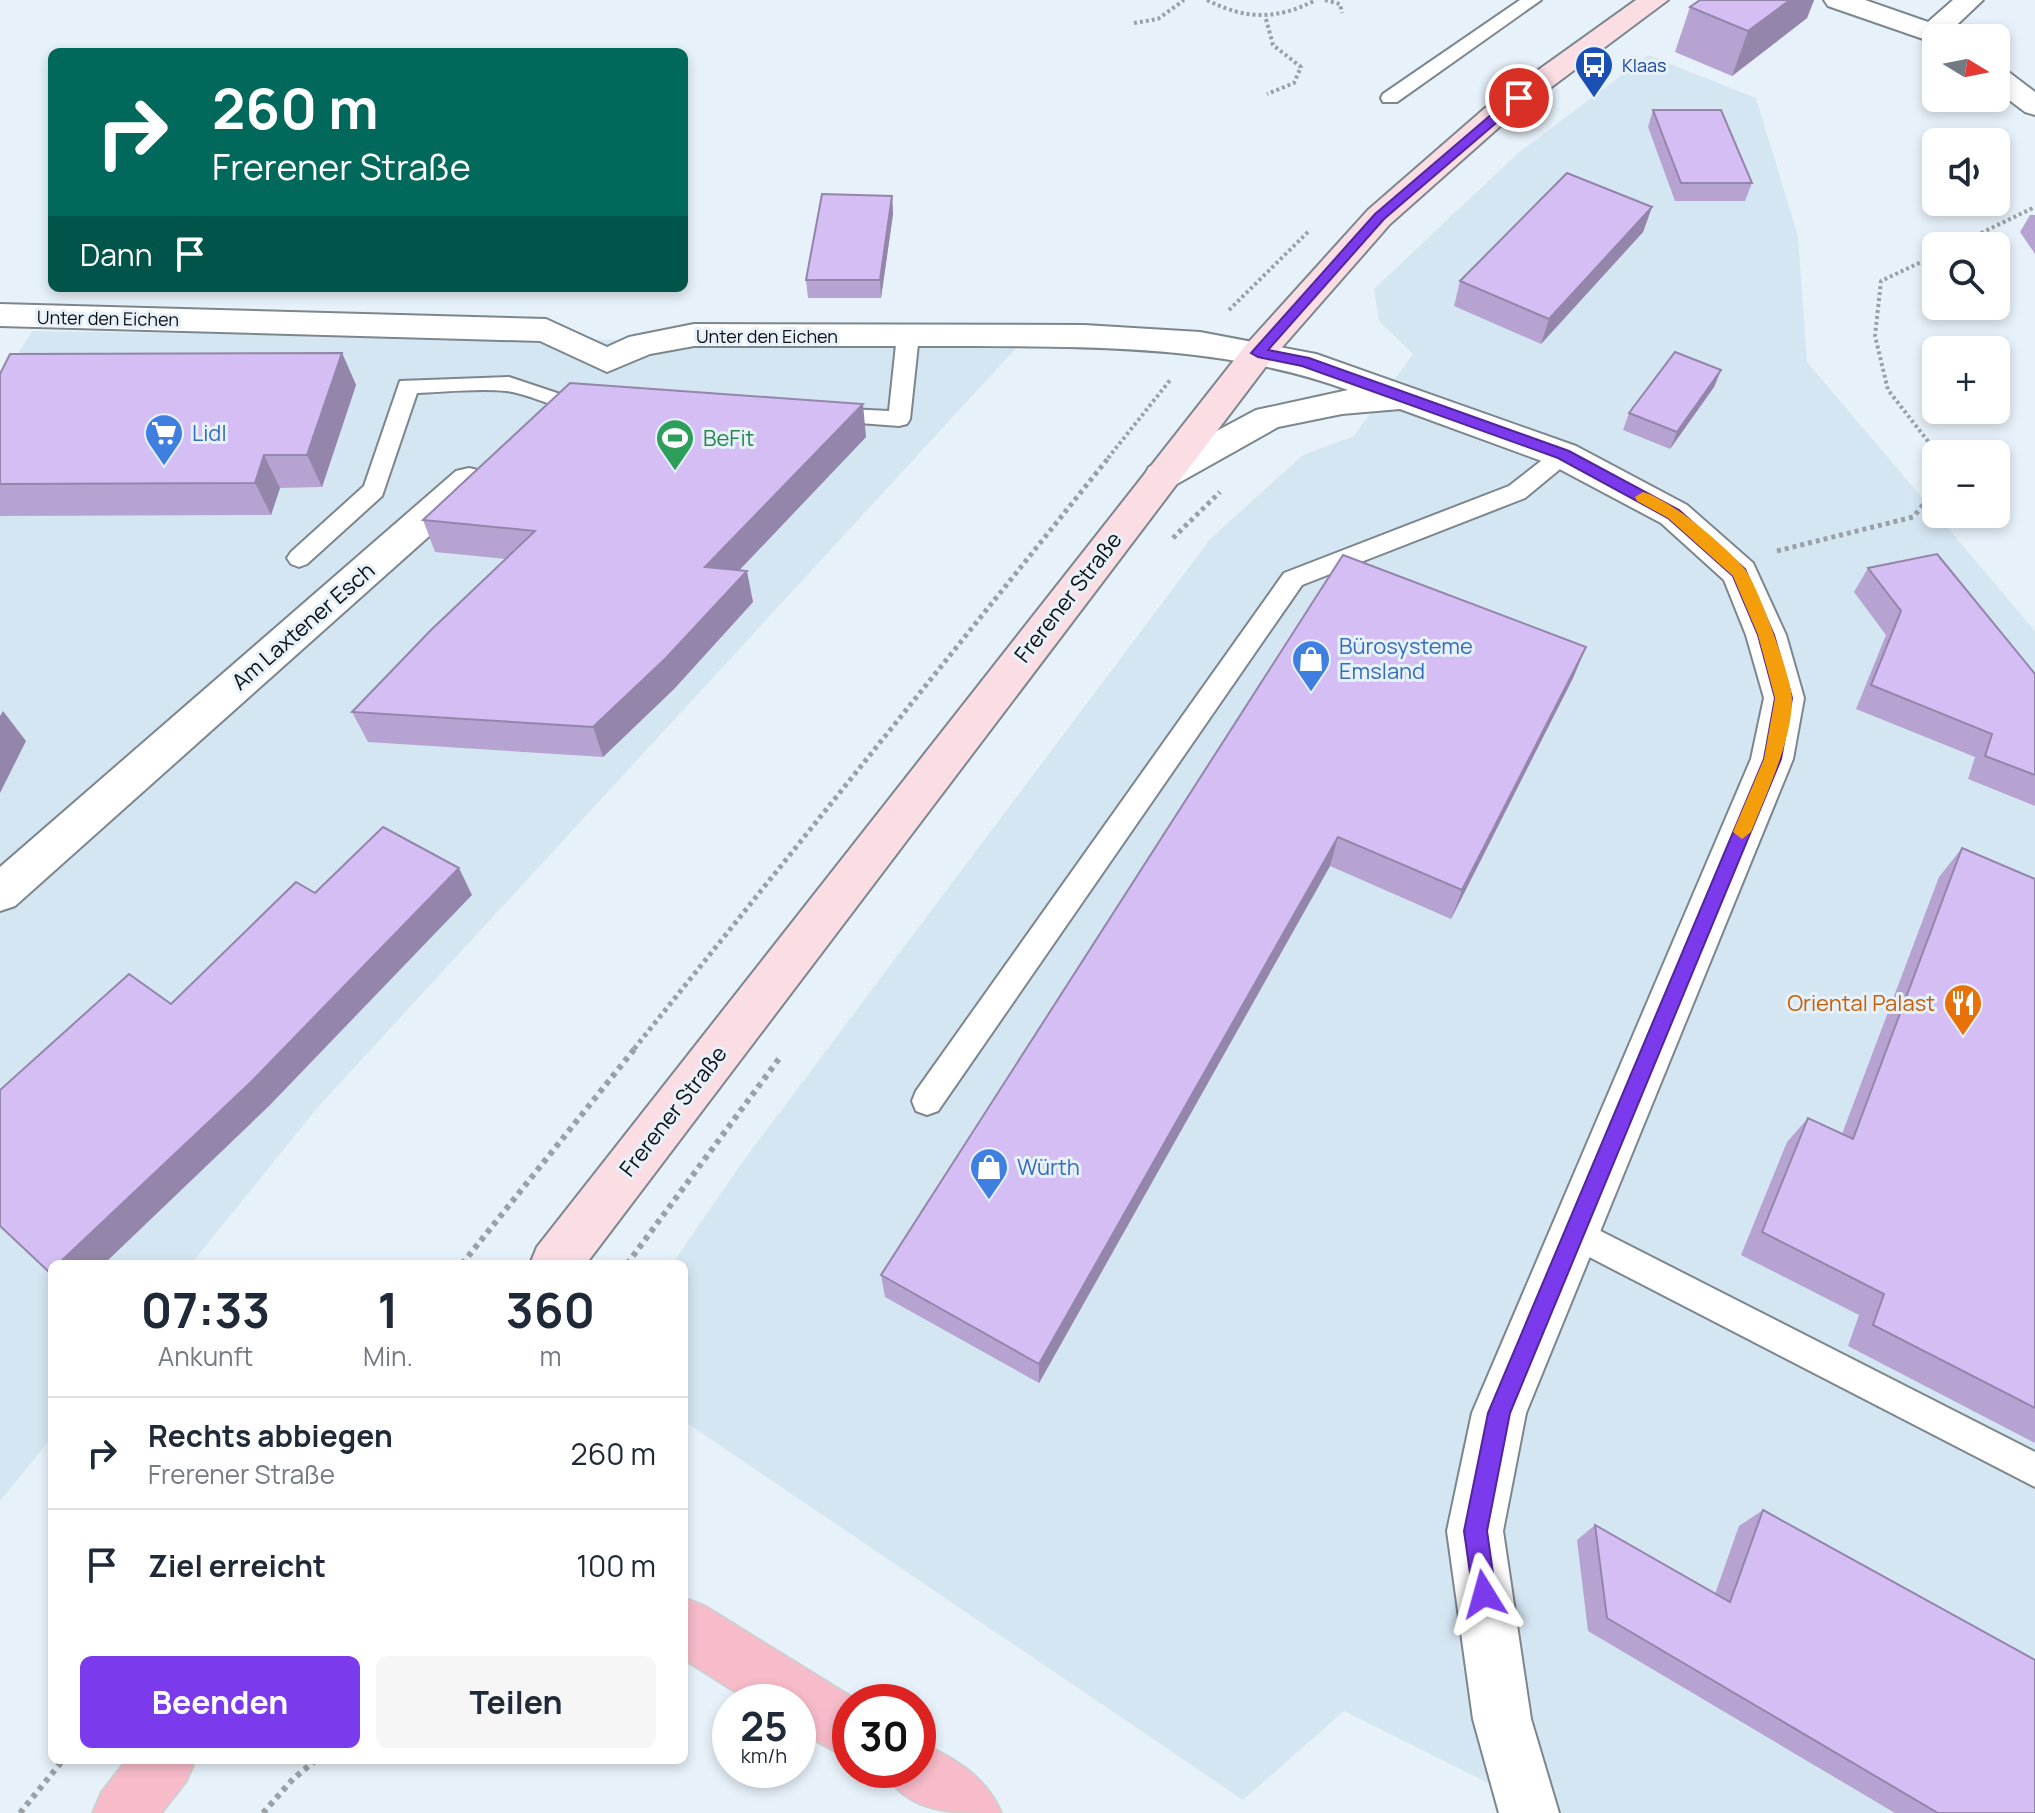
<!DOCTYPE html>
<html lang="de">
<meta charset="utf-8">
<style>
:root{--surface:#fff;--page:#f6f6f7;--text:#1f2937;--muted:#747a83;--line:#e0e1e3;--accent:#7c3aed}
body{margin:0;font-family:Manrope,sans-serif;background:var(--page);color:var(--text);height:100vh;display:flex;flex-direction:column;font-size:30px;white-space:nowrap}
*{box-sizing:border-box;margin:0}
p{font-size:26px;color:var(--muted)}
.icon{flex:none;width:44px;height:44px;fill:none;stroke:currentColor;stroke-width:2;stroke-linecap:round;stroke-linejoin:round}
.map{position:relative;flex:1;overflow:hidden}
.panel{position:absolute;left:48px;top:1260px;width:640px;height:504px;display:flex;flex-direction:column;background:var(--surface);border-radius:12px;box-shadow:0 4px 12px #0003}
.panel>*{flex:none}
.banner{position:absolute;left:48px;top:48px;width:640px;height:244px;border-radius:12px;box-shadow:0 4px 12px #0003;background:#00695c;color:#fff;overflow:hidden}
.needle{width:52px;rotate:100deg}
.fabs{position:absolute;left:1922px;top:24px;display:grid;gap:16px}
.fabs a{display:grid;place-items:center;width:88px;height:88px;border-radius:12px;background:var(--surface);box-shadow:0 4px 12px #0003;font-size:40px}
.speed{position:absolute;left:712px;top:1684px;display:flex;gap:16px;font-size:40px;font-weight:700;text-align:center}
.speed>*{display:grid;place-content:center;width:104px;height:104px;border-radius:50%;background:var(--surface);box-shadow:0 4px 12px #0003;line-height:1}
.speed small{font-size:20px;font-weight:400}
.speed .limit{border:12px solid #d22;background:#fff;color:#111}
.pin{position:absolute;display:grid;place-items:center;width:68px;height:68px;color:#fff;margin:-34px;border:4px solid #fff;border-radius:50%;box-shadow:0 2px 8px #0007}
.me{position:absolute;width:88px;margin:-44px;rotate:352deg;stroke-linejoin:round;filter:drop-shadow(0 0 6px #0008)}
.turn{display:flex;align-items:center;gap:28px;height:168px;padding:0 32px;font-size:36px}
.turn .icon{width:104px;height:104px;stroke-width:2.5}
.turn b{display:block;font-size:56px;line-height:68px}
.then{display:flex;align-items:center;height:76px;padding:0 32px;background:#0003;gap:16px;font-size:30px}
.eta{display:flex;justify-content:space-evenly;align-items:center;height:136px;text-align:center}
.eta b{font-size:48px;font-weight:700;line-height:56px}
.cta{display:flex;gap:16px;margin-top:auto;padding:16px 32px}
.cta a{flex:1;height:92px;border-radius:12px;background:var(--accent);color:#fff;font-size:32px;font-weight:700;line-height:92px;text-align:center}
.cta a+a{background:var(--page);color:var(--text)}
ul{padding:0;list-style:none}
li{display:flex;align-items:center;gap:24px;height:112px;padding:0 32px;border-top:2px solid var(--line)}
li div{flex:1}
li b{display:block;font-size:30px}
li em{font-style:normal}
.map>svg:first-child{display:block}
.built{fill:#d5e6f3}
.lines{fill:none;stroke-linecap:round;stroke-linejoin:round}
.service-casing{stroke:#7c868d;stroke-width:4}
.minor-casing{stroke:#7c868d;stroke-width:4}
.secondary-casing{stroke:#7c868d;stroke-width:4}
.primary-casing{stroke:#cfcfd0;stroke-width:4}
.path-far2{stroke:#99a1a7;stroke-width:4;stroke-dasharray:3 3;stroke-linecap:butt}
.path-far1{stroke:#99a1a7;stroke-width:5;stroke-dasharray:4 4;stroke-linecap:butt}
.path{stroke:#99a1a7;stroke-width:6;stroke-dasharray:5 5;stroke-linecap:butt}
.service{fill:#fff;fill-rule:evenodd}
.minor{fill:#fff;fill-rule:evenodd}
.secondary{fill:#fbdde4;fill-rule:evenodd}
.primary{fill:#f7bbca;fill-rule:evenodd}
.wall{fill:#b6a3d1}
.shaded-wall{fill:#9485aa}
.building{fill:#d4bef3;stroke:#9485aa;stroke-width:2}
.route{fill:#7c3aed;stroke:#51269a;stroke-width:2}
.slow{fill:#f59e0b}
.labels{text-anchor:middle;dominant-baseline:central;stroke-width:6;stroke-linejoin:round;paint-order:stroke}
.far-transit-label{font-size:18px;fill:#164399;stroke:#e7f1f9;text-anchor:start}
.far-street-label{font-size:18px;fill:#0d1013;stroke:#e7f1f9}
.shop-label{font-size:22px;fill:#366cbe;stroke:#e7f1f9;text-anchor:start}
.leisure-label{font-size:22px;fill:#27864d;stroke:#e7f1f9;text-anchor:start}
.street-label{font-size:22px;fill:#0d1013;stroke:#e7f1f9}
.food-label{font-size:22px;fill:#c56008;stroke:#e7f1f9;text-anchor:end}
</style>
<div class="map">
<svg width="2035" height="1813" viewBox="0 0 2035 1813">
<rect width="100%" height="100%" fill="#e7f1f9"/>
<!-- built -->
<g class="built">
<polygon points="1648,55 1756,98 1798,236 1807,362 2035,631 2035,1813 1548,1813 1344,1711 1243,1800 684,1421 684,1264 672,1264 744,1160 1211,538 1303,455 1354,436 1413,354 1379,321 1374,289 1517,154"/>
<polygon points="32,331 1018,346 318,1107 191,1264 52,1264 52,1437 0,1501 0,383"/>
</g>
<g class="lines">
<defs>
<g id="service">
<polygon points="1520,0 1541,0 1397,102 1383,102 1381,98 1383,94"/>
<polygon points="908,328 919,335 910,419 907,424 899,426 819,420 816,415 819,410 827,408 889,411 897,335"/>
<path d="M 509,377 L 560,394 L 598,398 L 601,403 L 598,408 C 564,417 538,395 506,391 C 477,388 446,392 417,393 L 382,496 L 307,564 L 299,567 L 291,564 L 287,558 L 291,552 L 364,486 L 400,381 Z"/>
<polygon points="1563,447 1571,450 1574,455 1571,460 1525,498 1302,585 938,1111 927,1115 916,1111 912,1101 916,1091 1284,573 1509,486 1555,450"/>
<polygon points="1575,1218 2035,1452 2035,1487 1564,1244 1559,1233 1564,1222"/>
</g>
<g id="minor">
<polygon points="1824,0 1865,0 1928,22 1953,0 1983,0 1943,38 1932,42 1828,6"/>
<polygon points="1996,67 2006,70 2035,92 2035,115 2025,112 1996,90"/>
<path d="M 0,304 L 546,319 L 607,347 L 629,337 L 694,324 L 1084,325 L 1200,332 L 1316,354 L 1576,446 L 1687,505 L 1753,563 L 1786,635 L 1804,698 L 1793,759 L 1526,1413 L 1503,1531 L 1531,1719 L 1559,1813 L 1499,1813 L 1473,1719 L 1447,1531 L 1472,1413 L 1751,759 L 1764,698 L 1746,635 L 1724,580 L 1661,523 L 1550,464 L 1400,409 L 1342,414 L 1278,427 L 1175,485 L 1162,488 L 1149,485 L 1144,476 L 1149,467 L 1256,410 L 1348,390 C 1227,346 1102,347 975,346 C 881,346 788,346 694,346 L 650,354 L 607,372 L 540,341 L 0,326 Z"/>
<polygon points="469,468 482,471 487,480 482,489 15,906 0,911 0,867 456,471"/>
</g>
<polygon id="secondary" points="1636,0 1668,0 1506,121 1390,224 1270,361 586,1264 530,1264 537,1247 1246,345 1368,210 1484,109"/>
<g id="primary">
<polygon points="684,1598 704,1606 859,1702 850,1702 850,1759 798,1731 798,1702 752,1702 684,1659"/>
<path d="M 918,1742 C 953,1757 986,1777 1001,1813 C 952,1813 906,1813 884,1770 L 918,1770 Z"/>
<polygon points="127,1760 195,1760 186,1781 161,1813 93,1813 102,1792"/>
</g>
</defs>
<!-- service casing -->
<use href="#service" class="service-casing"/>
<!-- minor casing -->
<use href="#minor" class="minor-casing"/>
<!-- secondary casing -->
<use href="#secondary" class="secondary-casing"/>
<!-- primary casing -->
<use href="#primary" class="primary-casing"/>
<!-- path-far2 -->
<g class="path-far2">
<path d="M 1207,0 C 1246,20 1277,20 1316,0"/>
<polyline points="1325,0 1340,4 1342,13"/>
<polyline points="1266,19 1273,45 1301,67 1294,83 1267,94"/>
<polyline points="1134,23 1158,19 1184,0"/>
<polyline points="1954,246 2035,207"/>
<polyline points="1936,255 1881,281 1875,336 1888,390 1938,454"/>
<polyline points="1229,310 1310,230"/>
<polyline points="1108,458 1171,379"/>
</g>
<!-- path-far1 -->
<g class="path-far1">
<polyline points="1173,538 1220,492"/>
<polyline points="1777,551 1913,517 1935,491 1936,482"/>
<polyline points="634,1049 1110,456"/>
</g>
<!-- path -->
<g class="path">
<polyline points="462,1264 636,1047"/>
<polyline points="627,1264 781,1056"/>
<polyline points="20,1813 63,1760"/>
<polyline points="263,1813 293,1779 316,1760"/>
</g>
<!-- service -->
<use href="#service" class="service"/>
<!-- minor -->
<use href="#minor" class="minor"/>
<!-- secondary -->
<use href="#secondary" class="secondary"/>
<!-- primary -->
<use href="#primary" class="primary"/>
</g>
<!-- wall -->
<g class="wall">
<polygon points="1700,0 1814,0 1807,18 1732,76 1675,52 1690,7"/>
<polygon points="1653,110 1752,183 1745,201 1675,201 1648,127"/>
<polygon points="892,196 893,214 881,298 808,298 806,280"/>
<polygon points="1652,207 1643,232 1541,344 1454,306 1460,281"/>
<polygon points="2030,215 2035,215 2035,254 2020,232"/>
<polygon points="342,353 356,385 322,487 280,488 271,515 0,516 0,374"/>
<polygon points="1721,370 1714,387 1670,449 1623,430 1629,413"/>
<polygon points="866,437 739,570 753,602 674,689 603,757 368,742 352,712 506,559 435,552 423,520"/>
<polygon points="1343,555 1586,647 1573,678 1451,919 1330,866 1039,1383 885,1297 881,1275"/>
<polygon points="1868,568 2035,674 2035,806 1968,779 1975,757 1856,709 1886,635 1854,592"/>
<polygon points="1962,848 2035,879 2035,1443 1848,1346 1859,1315 1741,1255 1787,1142 1808,1118 1842,1134 1939,877"/>
<polygon points="1763,1510 2035,1813 1895,1813 1588,1631 1577,1540 1595,1525 1715,1594 1739,1526"/>
</g>
<!-- shaded-wall -->
<g class="shaded-wall">
<polygon points="1790,0 1814,0 1807,18 1732,76 1748,31"/>
<polygon points="892,196 893,214 881,298 880,280"/>
<polygon points="1652,207 1643,232 1541,344 1549,319"/>
<polygon points="342,353 356,385 322,487 307,455"/>
<polygon points="1721,370 1714,387 1670,449 1677,432"/>
<polygon points="863,404 866,437 712,599 705,567"/>
<polygon points="264,455 280,488 271,515 255,483"/>
<polygon points="747,571 753,602 674,689 603,757 593,727"/>
<polygon points="1586,647 1573,678 1451,919 1462,890"/>
<polygon points="3,711 26,741 0,793 0,716"/>
<polygon points="1338,837 1330,866 1039,1383 1039,1364"/>
<polygon points="459,868 472,895 269,1106 104,1264 58,1264"/>
</g>
<!-- building -->
<g class="building">
<polygon points="1700,0 1790,0 1748,31 1690,7"/>
<polygon points="1653,110 1721,110 1752,183 1681,183"/>
<polygon points="1567,173 1652,207 1549,319 1460,281"/>
<polygon points="822,194 892,196 880,280 806,280"/>
<polygon points="1675,352 1721,370 1677,432 1629,413"/>
<polygon points="342,353 307,455 264,455 255,483 0,484 0,374 10,354"/>
<polygon points="570,383 863,404 705,567 747,571 666,658 593,727 352,712 431,630 535,531 423,520"/>
<polygon points="1937,554 2035,674 2035,775 1985,756 1992,734 1871,685 1901,611 1868,568"/>
<polygon points="1343,555 1586,647 1462,890 1338,837 1039,1364 881,1275"/>
<polygon points="383,827 459,868 250,1083 58,1264 52,1264 52,1269 49,1272 0,1226 0,1090 129,974 171,1004 296,882 315,893"/>
<polygon points="1962,848 2035,879 2035,1408 1873,1325 1884,1294 1762,1232 1808,1118 1853,1139"/>
<polygon points="1763,1510 2035,1660 2035,1813 1938,1813 1607,1618 1595,1525 1730,1602"/>
</g>
<!-- route -->
<polygon class="route" points="1514,95 1525,98 1384,219 1268,350 1309,358 1569,451 1679,510 1745,569 1774,635 1792,698 1781,759 1510,1413 1487,1531 1496,1594 1492,1602 1484,1606 1476,1602 1473,1594 1464,1531 1488,1413 1764,759 1775,698 1758,635 1733,576 1668,518 1558,458 1302,366 1258,357 1251,353 1375,214"/>
<!-- slow -->
<path class="slow" d="M 1643,492 C 1673,501 1723,544 1744,568 C 1757,583 1792,679 1792,699 C 1792,741 1766,794 1751,832 L 1742,839 L 1733,832 L 1764,759 L 1775,698 L 1758,635 L 1733,576 L 1668,518 L 1637,501 L 1635,497 Z"/>
<!-- icons -->
<defs>
<symbol id="bus-pin" viewBox="-11 -11 22 30"><path d="M0 17L-7.5 6A9.5 9.5 0 1 1 7.5 6Z" fill="#1a4fb4" stroke="#e7f1f9"/><path d="M-5-6H5V4H4V6H2V4H-2V6H-4V4H-5ZM-3.5-4V0h7V-4ZM-3.5 1.2v1.5H-2V1.2ZM2 1.2v1.5H3.5V1.2Z" fill="#fff"/></symbol>
<symbol id="supermarket-pin" viewBox="-11 -11 22 30"><path d="M0 17L-7.5 6A9.5 9.5 0 1 1 7.5 6Z" fill="#3f7fe0" stroke="#e7f1f9"/><path d="M-6-5.5h2.5l.6 2H6L4.5 2H-2.5L-4.4-4H-6ZM-1.5 3.2a1.3 1.3 0 1 0 .1 0ZM3 3.2a1.3 1.3 0 1 0 .1 0Z" fill="#fff"/></symbol>
<symbol id="stadium-pin" viewBox="-11 -11 22 30"><path d="M0 17L-7.5 6A9.5 9.5 0 1 1 7.5 6Z" fill="#2e9e5b" stroke="#e7f1f9"/><path d="M0-5a6.5 5 0 1 0 0 10a6.5 5 0 1 0 0-10ZM-3.5-1.8h7v3.6h-7Z" fill="#fff"/></symbol>
<symbol id="shop-pin" viewBox="-11 -11 22 30"><path d="M0 17L-7.5 6A9.5 9.5 0 1 1 7.5 6Z" fill="#3f7fe0" stroke="#e7f1f9"/><path d="M-5-2.5h2.3a2.7 3.5 0 0 1 5.4 0H5L5.5 6h-11ZM-1.5-2.5h3a1.5 2.3 0 0 0-3 0Z" fill="#fff"/></symbol>
<symbol id="restaurant-pin" viewBox="-11 -11 22 30"><path d="M0 17L-7.5 6A9.5 9.5 0 1 1 7.5 6Z" fill="#e8710a" stroke="#e7f1f9"/><path d="M-5-6h1v4h1v-4h1v4h1v-4h1v5L-1.5 .5V6h-2V.5L-5-1ZM5-6V6H3V1.5H1.5Q1.5-4 5-6Z" fill="#fff"/></symbol>
</defs>
<g fill-rule="evenodd">
<use href="#bus-pin" x="1572" y="43" width="44" height="60"/>
<use href="#supermarket-pin" x="142" y="411" width="44" height="60"/>
<use href="#stadium-pin" x="653" y="416" width="44" height="60"/>
<use href="#shop-pin" x="1289" y="637" width="44" height="60"/>
<use href="#restaurant-pin" x="1941" y="981" width="44" height="60"/>
<use href="#shop-pin" x="967" y="1145" width="44" height="60"/>
</g>
<g class="labels">
<!-- far-transit labels -->
<g class="far-transit-label">
<text x="1622" y="65">Klaas</text>
</g>
<!-- far-street labels -->
<g class="far-street-label">
<text transform="translate(108 318) rotate(1)">Unter den Eichen</text>
<text x="767" y="336">Unter den Eichen</text>
</g>
<!-- shop labels -->
<g class="shop-label">
<text x="192" y="433">Lidl</text>
<text x="1339" y="646">Bürosysteme<tspan x="1339" dy="25">Emsland</tspan></text>
<text x="1017" y="1167">Würth</text>
</g>
<!-- leisure labels -->
<g class="leisure-label">
<text x="703" y="438">BeFit</text>
</g>
<!-- street labels -->
<g class="street-label">
<text transform="translate(1068 597) rotate(-52)">Frerener Straße</text>
<text transform="translate(303 626) rotate(-41)">Am Laxtener Esch</text>
<text transform="translate(673 1111) rotate(-52)">Frerener Straße</text>
</g>
<!-- food labels -->
<g class="food-label">
<text x="1935" y="1003">Oriental Palast</text>
</g>
</g>
</svg>
<div class="fabs">
<a><svg class="needle" viewBox="-14 -14 28 28"><path d="M0-13l5 13h-10z" fill="#e53935"/><path d="M0 13l5-13h-10z" fill="#747a83"/></svg></a>
<a><svg class="icon" aria-label="sound" viewBox="0 0 24 24"><path d="M4 9h4l5-4v14l-5-4H4zM17 9q2 3 0 6"/></svg></a>
<a><svg class="icon" aria-label="search" viewBox="0 0 24 24"><circle cx="10" cy="10" r="6"/><path d="M15 15l6 6"/></svg></a>
<a>+</a>
<a>−</a>
</div>
<div class="speed"><div>25<small>km/h</small></div><div class="limit">30</div></div>
<div class="pin" style="left:1519px;top:98px;background:#d93025"><svg class="icon" aria-label="arrive" viewBox="0 0 24 24"><path d="M6 21V4h12l-3 4 3 4H6"/></svg></div>
<svg class="me" style="left:1484px;top:1594px" viewBox="-20 -20 40 40"><path d="M0-17L14 15 0 8-14 15z" fill="#7c3aed" stroke="#fff" stroke-width="4"/></svg>
<div class="banner">
<div class="turn"><svg class="icon" aria-label="right" viewBox="0 0 24 24"><path d="M7 20v-9h11M14 6l5 5-5 5"/></svg><div><b>260 m</b>Frerener Straße</div></div>
<div class="then">Dann<svg class="icon" aria-label="arrive" viewBox="0 0 24 24"><path d="M6 21V4h12l-3 4 3 4H6"/></svg></div>
</div>
<section class="panel">
<div class="eta">
<div><b>07:33</b><p>Ankunft</p></div>
<div><b>1</b><p>Min.</p></div>
<div><b>360</b><p>m</p></div>
</div>
<ul>
<li><svg class="icon" aria-label="right" viewBox="0 0 24 24"><path d="M7 20v-9h11M14 6l5 5-5 5"/></svg><div><b>Rechts abbiegen</b><p>Frerener Straße</p></div><em>260 m</em></li>
<li><svg class="icon" aria-label="arrive" viewBox="0 0 24 24"><path d="M6 21V4h12l-3 4 3 4H6"/></svg><div><b>Ziel erreicht</b></div><em>100 m</em></li>
</ul>
<div class="cta"><a>Beenden</a><a>Teilen</a></div>
</section>
</div>
